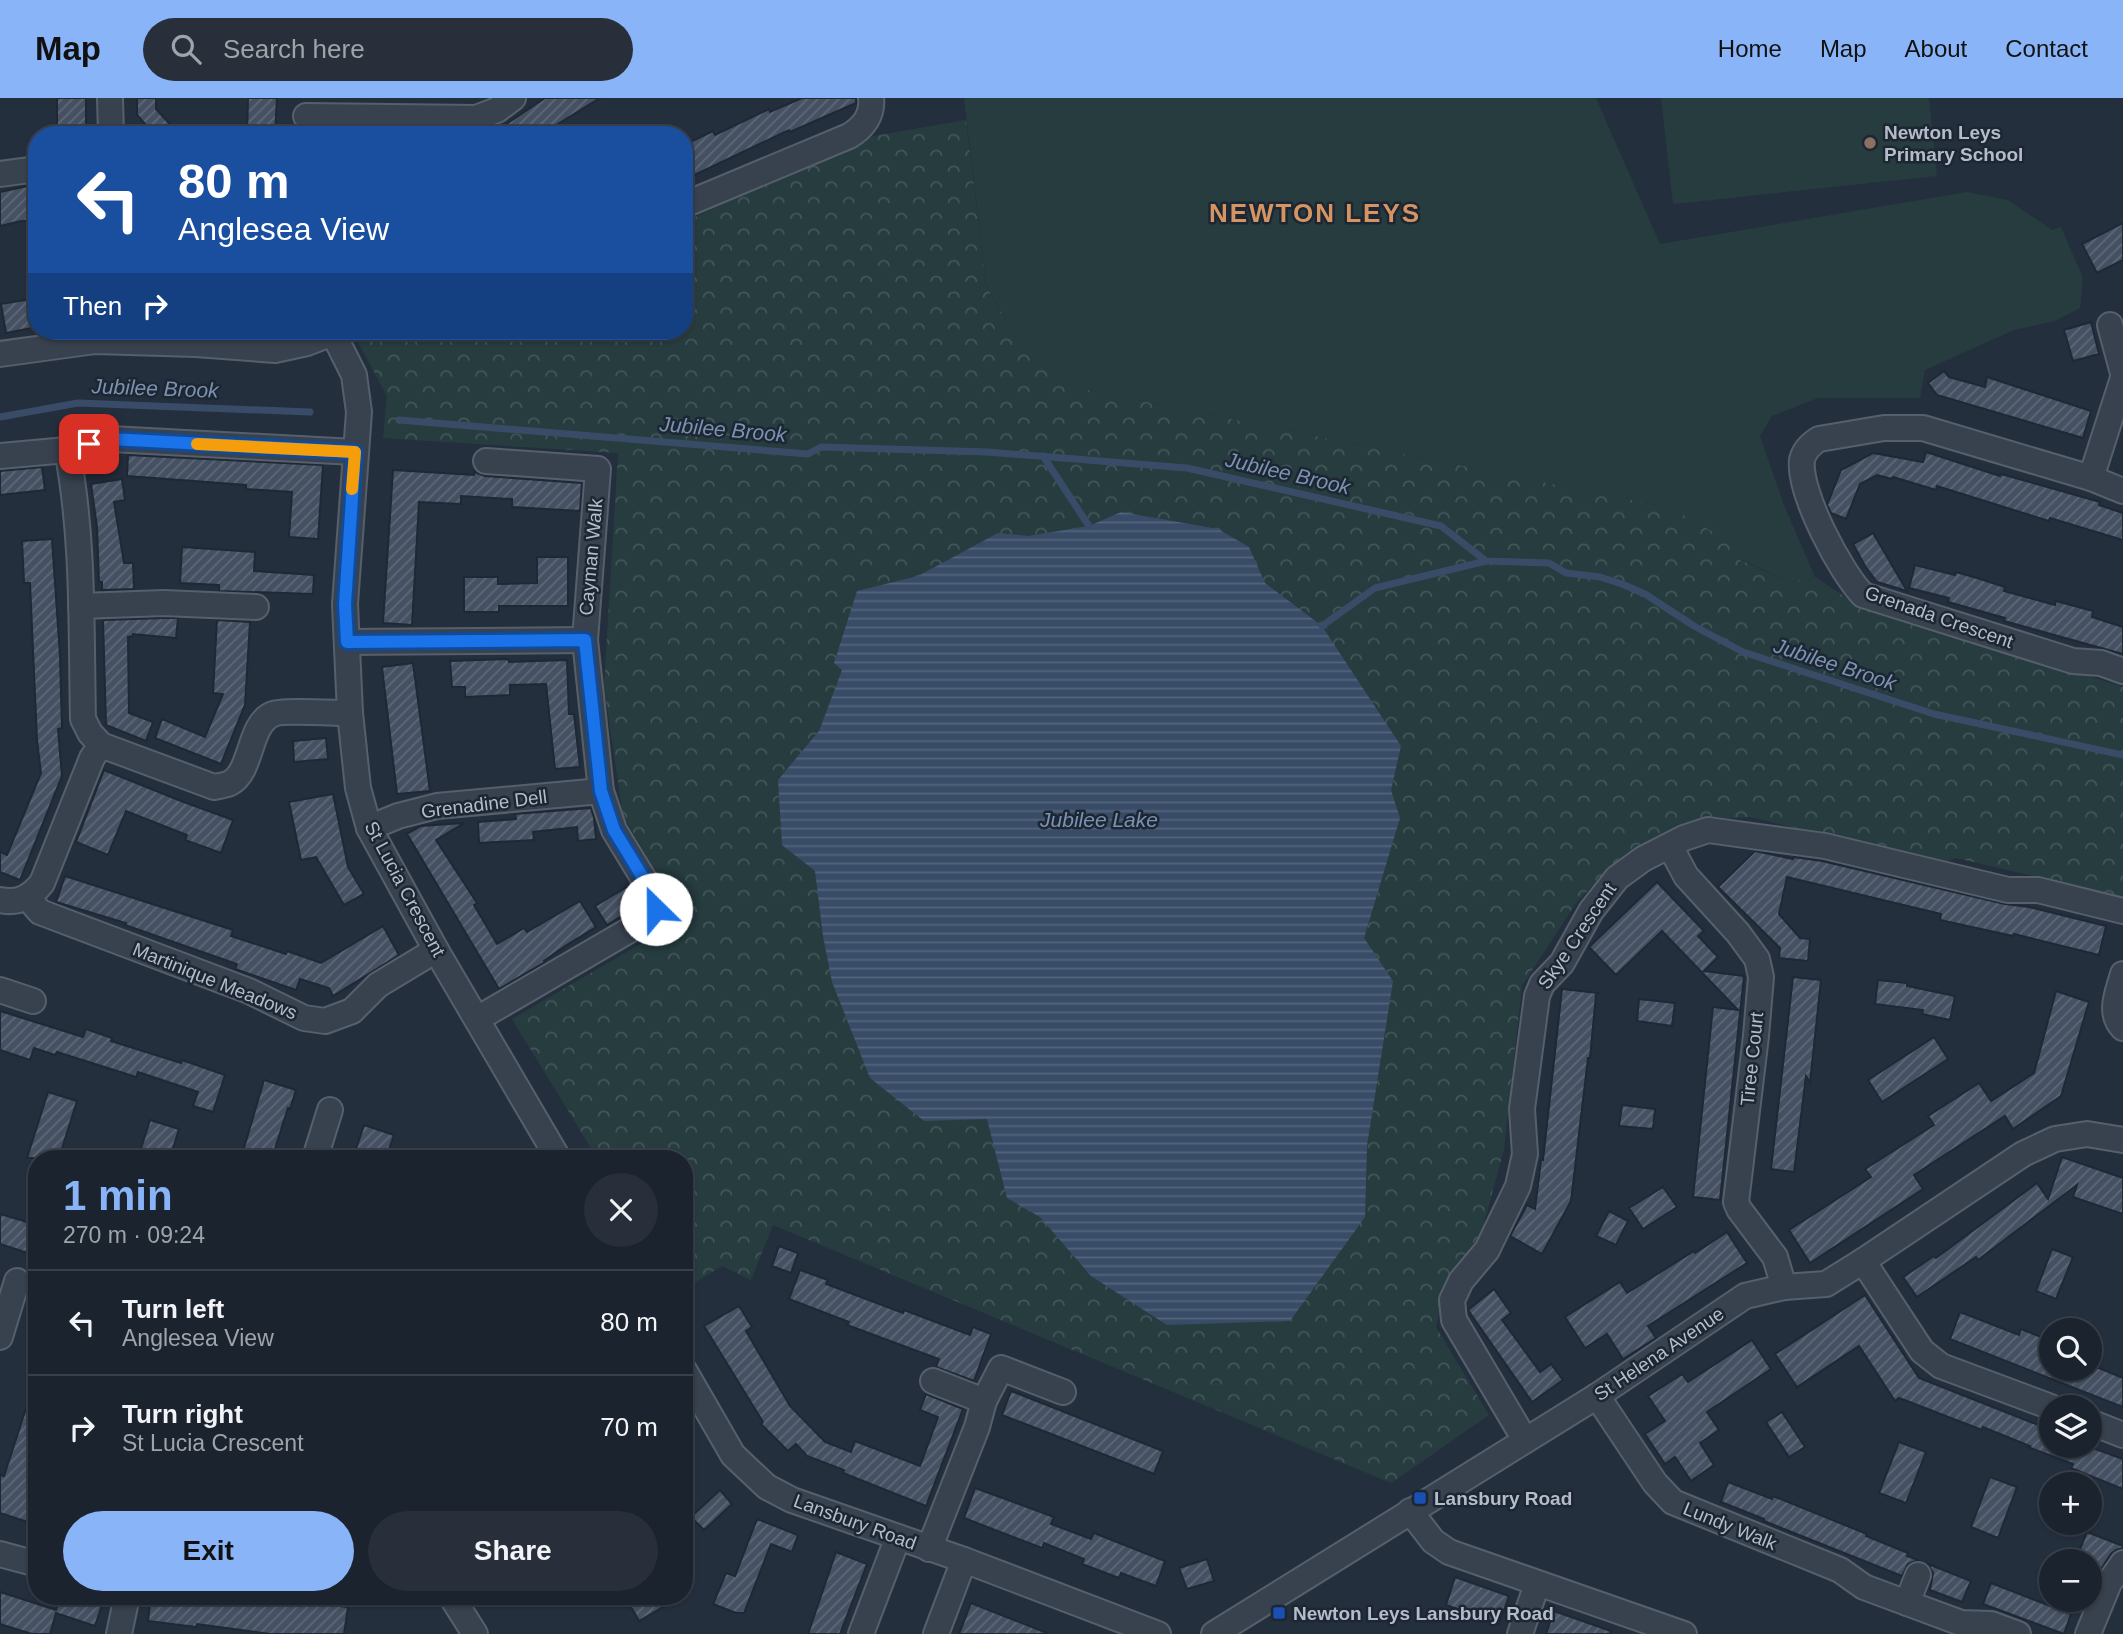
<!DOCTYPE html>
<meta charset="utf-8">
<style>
:root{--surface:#1b232e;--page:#282f3a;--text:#f1f3f6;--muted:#a0a4aa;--line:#39404a;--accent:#8ab4f8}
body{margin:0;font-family:Helvetica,sans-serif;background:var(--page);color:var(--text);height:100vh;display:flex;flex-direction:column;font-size:26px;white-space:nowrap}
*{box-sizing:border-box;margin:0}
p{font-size:23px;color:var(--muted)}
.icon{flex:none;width:38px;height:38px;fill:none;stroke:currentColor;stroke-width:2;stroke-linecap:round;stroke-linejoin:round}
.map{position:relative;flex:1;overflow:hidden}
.panel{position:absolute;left:28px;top:1052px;width:665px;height:455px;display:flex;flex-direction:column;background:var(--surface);border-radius:28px;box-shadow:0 2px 5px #0004,0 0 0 2px var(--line)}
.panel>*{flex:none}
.guide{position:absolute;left:28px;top:28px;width:665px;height:214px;border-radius:28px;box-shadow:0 2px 5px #0004,0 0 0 2px var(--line);background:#1a4fa0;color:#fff;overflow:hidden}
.controls{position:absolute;left:2039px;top:1220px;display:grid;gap:14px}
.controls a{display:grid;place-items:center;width:63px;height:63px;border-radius:50%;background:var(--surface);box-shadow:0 2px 5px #0004,0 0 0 2px var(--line);font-size:35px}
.pin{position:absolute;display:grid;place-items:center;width:60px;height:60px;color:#fff;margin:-30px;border-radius:14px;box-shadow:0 4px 10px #0006}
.me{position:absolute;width:77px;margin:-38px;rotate:337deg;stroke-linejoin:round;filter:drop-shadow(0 0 5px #0008)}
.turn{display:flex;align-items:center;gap:24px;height:147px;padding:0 35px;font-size:32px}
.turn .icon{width:91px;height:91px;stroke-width:2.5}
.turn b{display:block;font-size:49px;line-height:60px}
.then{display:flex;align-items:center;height:66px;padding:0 35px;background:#0003;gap:14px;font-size:26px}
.round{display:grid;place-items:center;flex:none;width:74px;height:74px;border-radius:37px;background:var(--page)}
.summary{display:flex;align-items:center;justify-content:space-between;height:119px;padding:0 35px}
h1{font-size:42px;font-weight:800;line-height:52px;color:var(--accent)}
.action{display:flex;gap:14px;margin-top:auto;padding:14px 35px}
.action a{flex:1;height:80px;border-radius:42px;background:var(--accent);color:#111;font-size:28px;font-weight:800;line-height:80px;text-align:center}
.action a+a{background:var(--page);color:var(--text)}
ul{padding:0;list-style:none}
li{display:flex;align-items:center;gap:21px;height:105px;padding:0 35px;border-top:2px solid var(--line)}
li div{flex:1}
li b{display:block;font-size:26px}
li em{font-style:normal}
header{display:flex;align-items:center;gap:42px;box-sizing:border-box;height:98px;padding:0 35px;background:var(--accent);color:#111}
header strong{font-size:33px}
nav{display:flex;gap:38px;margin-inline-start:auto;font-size:24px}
.search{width:490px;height:63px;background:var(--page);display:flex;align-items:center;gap:18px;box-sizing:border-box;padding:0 24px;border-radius:38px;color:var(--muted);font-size:26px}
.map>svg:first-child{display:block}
.grass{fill:#263c3f}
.park{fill:url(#park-crowns)}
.water{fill:url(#water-rules)}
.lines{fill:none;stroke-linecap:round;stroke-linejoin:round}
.stream{stroke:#394c67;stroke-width:7}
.building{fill:url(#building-hatch);stroke:#1f2835;stroke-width:2}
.minor-casing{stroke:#565f6c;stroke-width:28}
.minor{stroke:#38414e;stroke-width:24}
.route-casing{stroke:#114b97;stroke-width:18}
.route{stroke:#1a73e8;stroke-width:12}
.slow{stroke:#f59e0b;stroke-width:12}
.education-dot{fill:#8d6e63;stroke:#1d2633;stroke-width:2.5}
.transit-dot{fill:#1a4fb4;stroke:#1d2633;stroke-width:2.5}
.labels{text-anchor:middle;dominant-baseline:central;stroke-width:5;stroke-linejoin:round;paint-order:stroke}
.poi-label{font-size:19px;font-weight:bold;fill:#b4bcc9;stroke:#1d2633;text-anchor:start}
.street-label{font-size:19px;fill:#b4bcc9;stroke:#1d2633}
.water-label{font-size:21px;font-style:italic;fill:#7c92b1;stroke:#1d2633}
.district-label{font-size:26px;font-weight:bold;letter-spacing:2px;fill:#d59563;stroke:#1d2633}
</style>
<header>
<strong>Map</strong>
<div class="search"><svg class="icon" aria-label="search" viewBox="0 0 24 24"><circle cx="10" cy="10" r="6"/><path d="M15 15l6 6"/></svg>Search here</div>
<nav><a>Home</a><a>Map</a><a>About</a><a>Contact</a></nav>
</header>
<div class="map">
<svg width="2123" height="1536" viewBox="0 0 2123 1536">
<defs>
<pattern id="park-crowns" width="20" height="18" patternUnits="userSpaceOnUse" patternTransform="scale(1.75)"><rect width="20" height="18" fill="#263c3f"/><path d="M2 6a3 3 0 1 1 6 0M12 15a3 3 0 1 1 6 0" fill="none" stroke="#435659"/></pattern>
<pattern id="water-rules" width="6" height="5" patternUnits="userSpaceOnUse" patternTransform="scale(1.75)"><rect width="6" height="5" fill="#394c67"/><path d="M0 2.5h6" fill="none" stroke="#53647b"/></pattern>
<pattern id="building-hatch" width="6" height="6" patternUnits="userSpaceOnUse" patternTransform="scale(1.75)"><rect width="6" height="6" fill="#455162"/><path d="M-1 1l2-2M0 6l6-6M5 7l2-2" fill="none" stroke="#5d6877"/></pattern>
</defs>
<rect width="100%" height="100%" fill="#242f3e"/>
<!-- grass -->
<g class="grass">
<polygon points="964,0 1596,0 1660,146 1967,94 2008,102 2052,132 2061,129 2083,180 2080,210 2055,223 2014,232 1925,272 1920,300 1818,300 1772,318 1760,338 1784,407 1815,479 1790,484 1740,461 1671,410 1088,292 1019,245 986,186"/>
<polygon points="1661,0 1929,0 1937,78 1673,106"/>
</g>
<!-- park -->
<polygon class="park" points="966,22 986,187 1019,245 1088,292 1671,410 1732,445 1740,462 1790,484 1815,479 1850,502 2123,589 2123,799 1956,760 1941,765 1750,719 1699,722 1663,736 1622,758 1576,805 1522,888 1504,1051 1482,1133 1444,1192 1436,1229 1489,1317 1391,1385 773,1127 751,1182 722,1168 684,1191 684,1060 597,1060 512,921 649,841 671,801 623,717 604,589 618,355 383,340 387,298 352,233 684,233 684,129 693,120 862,40"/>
<!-- water -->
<polygon class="water" points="1121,414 1218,431 1249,449 1265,485 1322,528 1401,648 1391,692 1400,720 1364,840 1393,883 1367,1048 1365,1119 1290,1223 1167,1227 1091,1178 1040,1119 1007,1100 987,1021 924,1023 870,980 832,884 823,838 815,773 782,747 778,682 819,633 842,572 834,565 857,493 918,478 998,435 1028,438 1089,428"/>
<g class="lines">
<!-- stream -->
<g class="stream">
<polyline points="0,319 78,305 310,314"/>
<polyline points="399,322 808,356 821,349 987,354 1187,370 1441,428 1486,463 1549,465 1566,475 1600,479 1622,486 1645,496 1694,528 1743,554 1934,616 2123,657"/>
<polyline points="1043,358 1089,428"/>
<polyline points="1322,528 1375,490 1486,463"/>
</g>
</g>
<!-- building -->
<g class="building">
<rect x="57" y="0" width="29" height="37"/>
<polygon points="137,0 156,0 156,11 180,37 155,37 137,17"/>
<polygon points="248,0 277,0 275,37 247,37"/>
<polygon points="545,0 600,0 540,37 490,37"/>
<polygon points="802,0 856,0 856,5 790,34 789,32 684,82 684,47 713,33 715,37 769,11 770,14"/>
<polygon points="37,86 37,122 21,123 0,128 0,94"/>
<polygon points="2123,125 2123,162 2097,175 2082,146"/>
<polygon points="37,200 37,229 6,235 1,206"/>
<polygon points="2091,224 2099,256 2073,263 2064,232"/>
<polygon points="1944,273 1949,279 1985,289 1987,279 2091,313 2083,340 1937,297 1928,285"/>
<polygon points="1926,354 2000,378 2001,376 2100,404 2099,407 2123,415 2123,442 2050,420 2049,423 1937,388 1936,392 1893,379 1892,381 1877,377 1860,386 1846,421 1831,415 1827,407 1841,372 1873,355 1923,364"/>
<polygon points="128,357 323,367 318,441 289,439 292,394 246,391 246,387 127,378"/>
<polygon points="42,369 45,392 0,397 0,373"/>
<polygon points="393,372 474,377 474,374 477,375 485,378 582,385 580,413 512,409 512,401 461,398 461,406 419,404 412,527 383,525"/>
<polygon points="122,381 125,402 114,404 124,465 133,465 134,491 102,492 102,484 99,484 97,429 91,386"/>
<polygon points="1873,435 1907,493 1877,484 1865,468 1853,446"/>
<polygon points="52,441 60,558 62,630 58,631 62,678 20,782 0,774 0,754 7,757 41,675 37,642 30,485 24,485 22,443"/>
<polygon points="182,449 255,454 254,473 314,477 313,496 219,493 219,487 180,485"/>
<polygon points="537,459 568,459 568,508 499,508 499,514 464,514 464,479 498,479 498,486 537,485"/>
<polygon points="1915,467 1955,477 1956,474 1977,480 2005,489 2004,493 2055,507 2056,503 2093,513 2092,519 2123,529 2123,556 2004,523 2005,520 1948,504 1949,500 1909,490"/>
<polygon points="164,520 178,520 176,540 133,536 133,538 128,539 129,615 153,624 146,643 106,627 103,522"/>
<polygon points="217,522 250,524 245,607 221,666 155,640 162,621 205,639 223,596 213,595"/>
<polygon points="508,561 509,564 567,562 569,616 574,616 580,669 555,671 546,586 510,587 510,597 465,599 465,589 452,589 450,563"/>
<polygon points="413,565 430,693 397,696 382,569"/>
<polygon points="326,640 328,661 294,664 293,643"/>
<polygon points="104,672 181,703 233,722 221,755 185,742 187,737 126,713 108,757 76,744"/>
<polygon points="333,696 348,769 364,796 344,807 316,759 301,762 289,704"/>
<polygon points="591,710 594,720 596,741 578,743 577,729 533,734 534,742 479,745 478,724 516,721 515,716"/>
<polygon points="464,725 436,742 477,805 474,807 497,846 524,830 527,834 580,803 596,829 565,848 544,863 545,864 499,891 407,736 421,728"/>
<polygon points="1755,753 1793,761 1794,759 1822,763 2005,806 2029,809 2106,828 2099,857 2014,836 2013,838 1940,822 1941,816 1787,779 1779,816 1800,840 1810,841 1808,863 1779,860 1780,850 1718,789"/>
<polygon points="65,778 233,832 231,838 286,856 287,853 321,865 383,828 399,857 333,898 329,890 300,881 296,892 235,871 237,866 125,827 126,825 56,804"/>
<polygon points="1657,784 1704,833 1698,838 1718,859 1704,873 1744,878 1720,1102 1693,1099 1713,909 1738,912 1662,833 1616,877 1589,849"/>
<polygon points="630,787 641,806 607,827 595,808"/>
<polygon points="1793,879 1821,882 1810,985 1806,978 1794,1074 1771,1071"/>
<polygon points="1878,882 1907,885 1907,888 1955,898 1950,922 1922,916 1923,912 1875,906"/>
<polygon points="1562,891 1598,895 1596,897 1590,960 1588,960 1571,1103 1542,1156 1510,1138 1527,1107 1535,1111 1541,1062 1543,1062"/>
<polygon points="2056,893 2089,904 2061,998 2013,1031 2005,1018 1914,1077 1923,1091 1810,1165 1789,1132 1871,1079 1865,1071 1934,1027 1928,1018 1979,985 1991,1003 2034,975"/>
<polygon points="1639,901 1675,905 1672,928 1637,923"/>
<polygon points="0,913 83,939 86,931 112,940 111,943 181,965 182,962 225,977 213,1014 193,1008 198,994 138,974 136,979 57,954 55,957 34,950 30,962 0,952"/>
<polygon points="1934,939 1948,961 1882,1004 1868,982"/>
<polygon points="264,982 296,992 290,1011 288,1010 272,1060 241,1060"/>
<polygon points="48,994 77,1003 59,1060 27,1060"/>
<polygon points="1622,1007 1655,1011 1653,1031 1619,1028"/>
<polygon points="150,1022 179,1031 170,1060 138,1060"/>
<polygon points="364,1027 394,1037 386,1060 353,1060"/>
<polygon points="2062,1059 2123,1080 2123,1116 2073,1099 2077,1087 1978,1162 1976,1159 1917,1199 1903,1179 1934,1158 1936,1160 2037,1085 2048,1101"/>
<polygon points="1663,1089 1677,1109 1643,1131 1629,1110"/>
<polygon points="1609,1113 1628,1123 1616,1147 1596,1138"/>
<polygon points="0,1116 37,1127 37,1158 0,1146"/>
<polygon points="1727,1134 1747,1165 1648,1228 1656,1240 1623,1261 1607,1236 1585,1250 1565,1219 1620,1184 1627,1195 1694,1153 1695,1155"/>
<polygon points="779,1148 798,1155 791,1175 772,1168"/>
<polygon points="2052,1151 2073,1159 2056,1201 2036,1193"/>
<polygon points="800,1172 828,1182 826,1186 903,1215 904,1212 970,1237 973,1229 991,1236 974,1283 936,1269 939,1261 847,1227 849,1224 789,1201"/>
<polygon points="1494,1191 1511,1215 1502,1222 1540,1274 1551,1266 1563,1282 1532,1304 1468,1212"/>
<polygon points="1865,1197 1919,1280 2051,1332 2051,1348 2087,1348 2123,1361 2123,1391 2071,1370 2073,1366 2028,1349 2030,1348 1983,1329 1982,1332 1899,1300 1895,1303 1859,1248 1797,1289 1775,1256"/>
<polygon points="739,1208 752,1229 746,1233 790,1308 825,1344 851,1354 855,1343 920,1368 938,1319 920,1312 926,1296 963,1311 926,1408 843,1375 844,1372 807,1358 796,1346 788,1353 761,1326 763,1324 704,1228"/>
<polygon points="1960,1214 2019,1237 2021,1231 2051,1243 2051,1270 2099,1270 2123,1280 2123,1309 1950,1241"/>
<polygon points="1752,1242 1771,1271 1707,1314 1719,1332 1700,1345 1714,1367 1691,1383 1675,1359 1665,1366 1645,1336 1665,1323 1648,1298 1682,1276 1688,1284"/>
<polygon points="33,1289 37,1290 37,1427 0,1415 0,1377 4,1378"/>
<polygon points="1011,1293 1163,1353 1154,1376 1002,1317"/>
<polygon points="1782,1314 1805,1349 1789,1359 1766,1324"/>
<polygon points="1899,1344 1926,1354 1906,1405 1879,1395"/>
<polygon points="1990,1379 2017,1389 1998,1440 1971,1429"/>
<polygon points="1728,1384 1772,1401 1773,1398 1867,1436 1866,1438 1908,1455 1907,1458 1918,1462 1908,1466 1902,1478 1764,1423 1764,1421 1721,1404"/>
<polygon points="975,1390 1054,1419 1051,1426 1091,1441 1094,1435 1165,1463 1156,1488 1121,1475 1119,1480 1082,1466 1084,1461 1044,1445 1042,1450 964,1420"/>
<polygon points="720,1392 732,1406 704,1432 691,1419"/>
<polygon points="757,1421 798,1437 792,1454 771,1446 744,1515 736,1515 713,1506 726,1475 735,1478"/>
<polygon points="2087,1434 2123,1448 2123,1450 2116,1452 2111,1456 2096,1478 2090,1475 2090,1463 2075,1463"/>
<polygon points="836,1454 867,1466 840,1536 808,1536"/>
<polygon points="1207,1461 1214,1483 1187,1491 1179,1470"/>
<polygon points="1928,1466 1971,1483 1962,1504 1930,1492 1933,1475"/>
<polygon points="1455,1479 1509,1498 1499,1526 1446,1507"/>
<polygon points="1991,1485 2071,1516 2064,1536 1983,1506"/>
<polygon points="0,1494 56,1512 61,1498 105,1498 95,1528 56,1515 50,1536 32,1536 0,1526"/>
<polygon points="151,1498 241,1498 299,1506 300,1503 348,1509 344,1536 270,1536 197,1526 196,1529 148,1523"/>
<polygon points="625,1498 682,1498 639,1523"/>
<polygon points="971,1505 1047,1535 1047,1536 959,1536"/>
<polygon points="1554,1513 1611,1533 1610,1536 1546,1536"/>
</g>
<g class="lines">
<defs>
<g id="minor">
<polyline points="110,0 111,37"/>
<polyline points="306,18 476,20 497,12 513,0"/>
<polyline points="0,76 37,71"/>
<path d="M 684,107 L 849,38 C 863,30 873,17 871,0"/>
<polyline points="2110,227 2123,275"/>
<polyline points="332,233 354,277 359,314 345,506 350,615 358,690 369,730 436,852 558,1060"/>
<polyline points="0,256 95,243 196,246 275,252 307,245 333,235"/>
<path d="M 67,352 C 84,440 81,531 83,621 L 90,635 L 101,647 L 214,689 C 219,688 226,687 230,685 C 253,673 248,626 273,616 C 281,612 337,615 350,615"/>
<polyline points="0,358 67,352 111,341 355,354"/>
<polyline points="2091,380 2123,280"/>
<path d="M 2123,393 L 2091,380 L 1923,330 L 1884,330 L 1819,341 C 1811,346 1804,353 1802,362 C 1798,394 1841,475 1863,497 L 2073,563 L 2101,565 L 2123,573"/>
<polyline points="81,508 164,505 256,509"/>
<polyline points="347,544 585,542"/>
<polyline points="369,730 398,718 437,708 601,693"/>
<polyline points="1670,748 1686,778 1738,835 1757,861 1761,879 1756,938 1736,1104 1739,1111 1775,1159 1784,1189"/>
<polyline points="27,799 40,814 249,893 304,920 325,923 352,913 378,887 436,852"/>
<path d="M 0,802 C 18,806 31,799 42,785 L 92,660 L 101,647"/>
<path d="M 2123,876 C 2118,894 2108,915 2123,930"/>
<polyline points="0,892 33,903"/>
<polyline points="477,921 652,819 656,811 656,801 614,732 601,693 585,542 598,371 486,363"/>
<polyline points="315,1060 330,1012"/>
<polyline points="1863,1163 1922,1253 1941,1268 2051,1309"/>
<polyline points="0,1239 17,1183"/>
<polyline points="684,1272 733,1357 767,1389 792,1402 964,1462 1158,1536"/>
<polyline points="933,1283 984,1303"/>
<polyline points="1597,1298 1655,1385 1673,1404 1840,1472 1864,1489 1907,1505 1961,1525 1991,1526 2018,1536"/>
<polyline points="2090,1324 2123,1337"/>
<polyline points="1525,1342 1454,1222 1452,1202 1461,1183 1487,1152 1518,1088 1525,1056 1522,1011 1537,898 1542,886 1562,865 1591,813 1617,780 1643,761 1684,740 1708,732 1825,748 2008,792 2038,792 2123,813"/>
<polyline points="1410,1413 1433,1443 1449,1454 1684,1536"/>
<polyline points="929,1451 977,1329 984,1303 1001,1270 1063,1294"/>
<polyline points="0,1456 37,1466"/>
<polyline points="451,1498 475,1536"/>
<polyline points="1907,1505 1918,1477"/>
<polyline points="119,1536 127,1498"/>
<polyline points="861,1536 898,1439"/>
<polyline points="936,1536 964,1462"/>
<polyline points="1214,1536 1597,1298 1745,1198 1784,1189 1826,1186 1863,1163 2023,1056 2055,1041 2087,1036 2123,1042"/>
<polyline points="1520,1536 1537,1486"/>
<polyline points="2088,1536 2109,1485 2123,1465"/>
</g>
</defs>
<!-- minor casing -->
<use href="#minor" class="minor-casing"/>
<!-- minor -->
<use href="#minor" class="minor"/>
</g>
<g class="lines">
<defs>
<polyline id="route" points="89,346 111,341 355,354 345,506 347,544 585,542 601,693 614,732 656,801 656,811"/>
</defs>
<!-- route casing -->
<use href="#route" class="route-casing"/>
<!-- route -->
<use href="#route" class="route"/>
<!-- slow -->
<polyline class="slow" points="197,346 355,354 352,391"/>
</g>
<!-- markers -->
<circle class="education-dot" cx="1870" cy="45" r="7"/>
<g class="transit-dot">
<rect x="1413" y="1393" width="14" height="14" rx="3.5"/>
<rect x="1272" y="1508" width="14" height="14" rx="3.5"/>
</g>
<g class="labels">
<!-- poi labels -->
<g class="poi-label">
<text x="1884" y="34">Newton Leys<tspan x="1884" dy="22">Primary School</tspan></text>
<text x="1434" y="1400">Lansbury Road</text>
<text x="1293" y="1515">Newton Leys Lansbury Road</text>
</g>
<!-- street labels -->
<g class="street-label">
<text transform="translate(591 459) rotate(-85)">Cayman Walk</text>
<text transform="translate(1939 519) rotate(19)">Grenada Crescent</text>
<text transform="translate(484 706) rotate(-7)">Grenadine Dell</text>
<text transform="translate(405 791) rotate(62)">St Lucia Crescent</text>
<text transform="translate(1577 838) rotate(-56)">Skye Crescent</text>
<text transform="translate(215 883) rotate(22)">Martinique Meadows</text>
<text transform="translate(1752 961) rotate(-84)">Tiree Court</text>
<text transform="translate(1659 1256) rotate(-34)">St Helena Avenue</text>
<text transform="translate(855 1424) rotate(20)">Lansbury Road</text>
<text transform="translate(1730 1428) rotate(22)">Lundy Walk</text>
</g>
<!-- water labels -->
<g class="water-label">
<text transform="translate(155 290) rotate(2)">Jubilee Brook</text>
<text transform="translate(723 331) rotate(5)">Jubilee Brook</text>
<text transform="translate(1288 375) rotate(13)">Jubilee Brook</text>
<text transform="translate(1835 566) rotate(18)">Jubilee Brook</text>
<text x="1099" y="721">Jubilee Lake</text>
</g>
<!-- district labels -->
<g class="district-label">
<text x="1315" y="115">NEWTON LEYS</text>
</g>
</g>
</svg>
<div class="controls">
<a><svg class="icon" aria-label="search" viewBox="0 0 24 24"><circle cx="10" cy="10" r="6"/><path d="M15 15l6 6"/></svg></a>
<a><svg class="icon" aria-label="layers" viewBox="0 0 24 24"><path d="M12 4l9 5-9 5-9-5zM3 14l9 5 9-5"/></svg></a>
<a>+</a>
<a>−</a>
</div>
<div class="pin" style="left:89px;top:346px;background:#d93025"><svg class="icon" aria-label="arrive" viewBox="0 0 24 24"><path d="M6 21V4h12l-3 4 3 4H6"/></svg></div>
<svg class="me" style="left:656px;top:811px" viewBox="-20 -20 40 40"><circle r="19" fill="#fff"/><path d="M0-13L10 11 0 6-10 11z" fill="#1a73e8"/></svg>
<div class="guide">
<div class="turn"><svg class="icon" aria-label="left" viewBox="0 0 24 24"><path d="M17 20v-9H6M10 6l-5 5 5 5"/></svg><div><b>80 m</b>Anglesea View</div></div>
<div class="then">Then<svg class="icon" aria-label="right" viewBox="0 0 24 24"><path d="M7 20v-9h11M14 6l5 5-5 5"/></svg></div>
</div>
<section class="panel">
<div class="summary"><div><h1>1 min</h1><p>270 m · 09:24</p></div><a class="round"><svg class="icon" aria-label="close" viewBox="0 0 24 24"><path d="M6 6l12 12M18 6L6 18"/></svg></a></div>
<ul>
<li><svg class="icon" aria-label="left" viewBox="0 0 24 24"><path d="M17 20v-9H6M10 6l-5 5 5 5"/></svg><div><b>Turn left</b><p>Anglesea View</p></div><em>80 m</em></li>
<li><svg class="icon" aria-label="right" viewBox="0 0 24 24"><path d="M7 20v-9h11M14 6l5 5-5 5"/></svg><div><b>Turn right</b><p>St Lucia Crescent</p></div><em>70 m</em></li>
</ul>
<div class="action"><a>Exit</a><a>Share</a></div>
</section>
</div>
